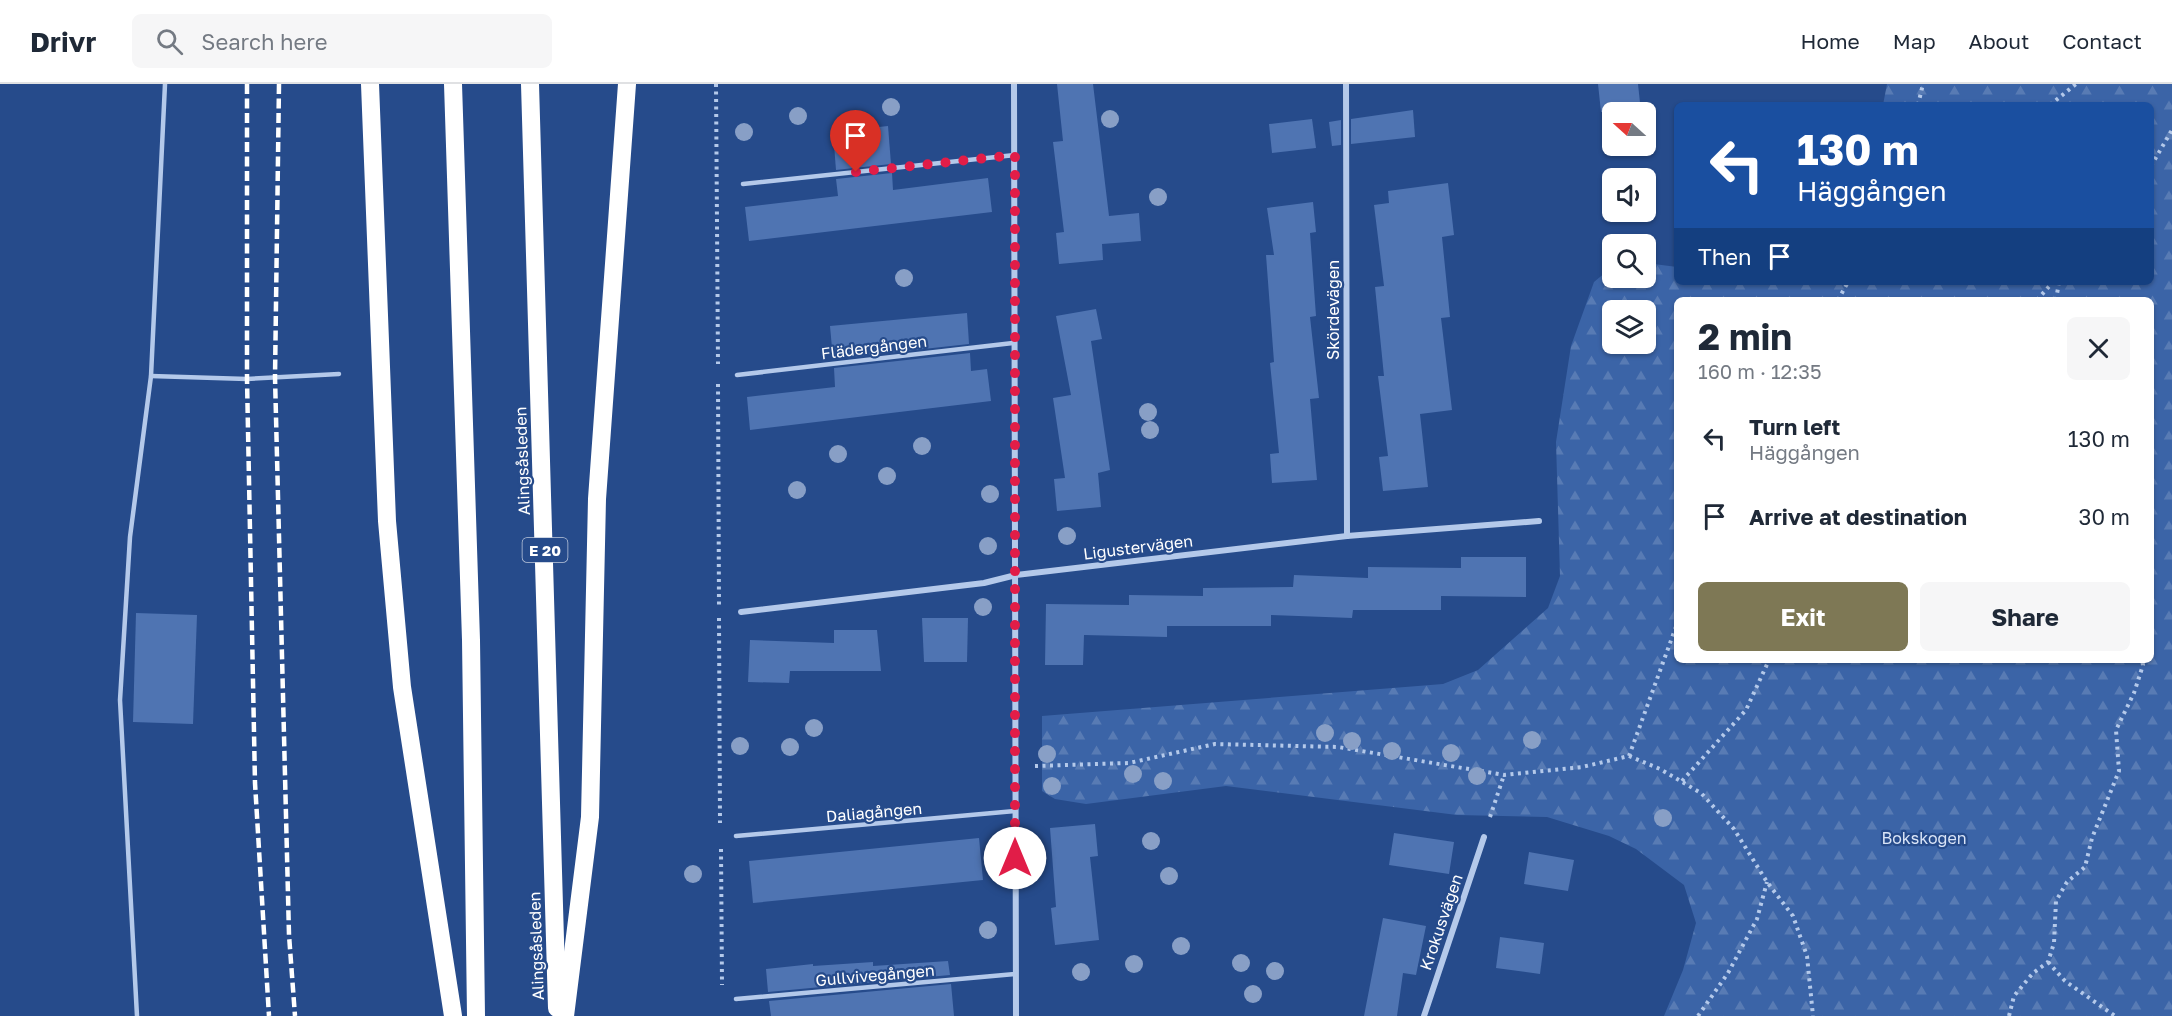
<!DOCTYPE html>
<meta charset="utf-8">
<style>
:root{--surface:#fff;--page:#f6f6f7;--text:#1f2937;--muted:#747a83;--line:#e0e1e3;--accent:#7e7855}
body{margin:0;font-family:"Golos Text",sans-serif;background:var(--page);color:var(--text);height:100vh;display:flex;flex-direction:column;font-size:22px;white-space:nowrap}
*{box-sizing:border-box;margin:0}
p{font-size:20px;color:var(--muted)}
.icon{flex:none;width:33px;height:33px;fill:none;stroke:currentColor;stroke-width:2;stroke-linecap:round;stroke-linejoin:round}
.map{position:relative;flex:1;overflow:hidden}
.details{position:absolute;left:1674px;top:213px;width:480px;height:366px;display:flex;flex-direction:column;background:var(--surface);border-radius:9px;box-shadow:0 2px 4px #0004}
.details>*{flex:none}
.top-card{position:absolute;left:1674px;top:18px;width:480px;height:183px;border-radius:9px;box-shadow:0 2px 4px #0004;background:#1a4fa0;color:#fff;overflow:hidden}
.needle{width:39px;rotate:291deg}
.buttons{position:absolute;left:1602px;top:18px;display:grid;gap:12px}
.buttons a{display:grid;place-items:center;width:54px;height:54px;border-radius:9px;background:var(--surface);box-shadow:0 2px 4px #0004;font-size:30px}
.pin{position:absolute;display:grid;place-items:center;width:51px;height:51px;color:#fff;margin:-62px -26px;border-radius:50% 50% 50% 0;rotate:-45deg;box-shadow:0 0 6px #0007}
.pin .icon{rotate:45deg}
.me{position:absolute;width:66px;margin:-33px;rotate:0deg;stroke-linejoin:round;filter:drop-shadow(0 0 4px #0008)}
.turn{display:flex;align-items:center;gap:21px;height:126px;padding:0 24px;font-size:27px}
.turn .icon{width:78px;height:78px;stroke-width:2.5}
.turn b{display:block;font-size:42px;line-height:51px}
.then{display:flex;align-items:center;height:57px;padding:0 24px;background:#0003;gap:12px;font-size:22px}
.round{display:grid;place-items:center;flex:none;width:63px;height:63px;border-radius:9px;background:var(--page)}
.headline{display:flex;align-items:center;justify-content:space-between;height:102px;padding:0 24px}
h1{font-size:36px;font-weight:700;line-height:45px}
.cta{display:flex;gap:12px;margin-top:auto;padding:12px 24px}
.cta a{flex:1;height:69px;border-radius:9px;background:var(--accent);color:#fff;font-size:24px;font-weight:700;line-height:69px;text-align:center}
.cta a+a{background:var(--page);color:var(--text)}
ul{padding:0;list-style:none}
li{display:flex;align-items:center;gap:18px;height:78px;padding:0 24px}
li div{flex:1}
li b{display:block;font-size:22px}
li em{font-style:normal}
header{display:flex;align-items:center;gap:36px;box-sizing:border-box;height:84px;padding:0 30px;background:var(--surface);border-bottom:2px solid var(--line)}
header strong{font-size:28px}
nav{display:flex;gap:33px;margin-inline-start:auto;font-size:21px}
.search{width:420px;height:54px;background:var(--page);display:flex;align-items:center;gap:15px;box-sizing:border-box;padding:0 21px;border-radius:9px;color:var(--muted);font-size:22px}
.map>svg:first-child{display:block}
.forest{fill:url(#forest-firs);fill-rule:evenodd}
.building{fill:#4f74b2}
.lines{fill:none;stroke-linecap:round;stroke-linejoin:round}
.path{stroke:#b4c9ea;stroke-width:4;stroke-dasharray:3 4.5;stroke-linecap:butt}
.lane{stroke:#b4c9ea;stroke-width:4.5}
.street{stroke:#b4c9ea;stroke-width:6}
.highway{stroke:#fff;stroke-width:18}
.rail{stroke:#fff;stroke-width:4.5;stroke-dasharray:10 4.5;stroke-linecap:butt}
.tree{fill:#889fc6}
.route{stroke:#e11d48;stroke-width:10;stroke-dasharray:0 18}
.labels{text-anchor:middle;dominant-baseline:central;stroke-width:4.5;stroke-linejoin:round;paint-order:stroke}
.shield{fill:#264b8b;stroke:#bec9dc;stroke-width:1.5}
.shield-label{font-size:15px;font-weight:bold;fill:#fff}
.street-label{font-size:16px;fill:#fff;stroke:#264b8b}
.park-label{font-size:16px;fill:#d9e4f7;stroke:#264b8b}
</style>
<header>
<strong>Drivr</strong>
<div class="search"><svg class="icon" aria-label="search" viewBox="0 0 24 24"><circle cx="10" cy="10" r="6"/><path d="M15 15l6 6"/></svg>Search here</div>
<nav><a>Home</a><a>Map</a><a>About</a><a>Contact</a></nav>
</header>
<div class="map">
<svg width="2172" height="932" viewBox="0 0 2172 932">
<defs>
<pattern id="forest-firs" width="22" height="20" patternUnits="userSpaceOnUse" patternTransform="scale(1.5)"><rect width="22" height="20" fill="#3b64a7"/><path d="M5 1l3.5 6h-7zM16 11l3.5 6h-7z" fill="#587bb4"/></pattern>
</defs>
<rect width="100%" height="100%" fill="#264b8b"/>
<!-- forest -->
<path class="forest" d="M 1887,0 L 2172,0 L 2172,932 L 1664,932 L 1683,886 L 1696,839 L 1684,801 L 1636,765 L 1609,752 L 1547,733 L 1457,731 L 1226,702 L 1086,720 L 1055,715 L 1042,707 L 1042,632 L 1443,600 L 1478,586 L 1548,524 L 1560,492 L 1556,358 L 1571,262 L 1594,198 L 1612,183 L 1612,194 L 1646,194 L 1646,179 L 1677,183 L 1677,198 L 2151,198 L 2151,21 L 1883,21 ZM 1677,216 L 2151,216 L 2151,576 L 1677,576 ZM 1612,226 L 1646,226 L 1646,260 L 1612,260 Z"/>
<!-- building -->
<g class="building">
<polygon points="1057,0 1093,0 1109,132 1139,129 1141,157 1102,160 1103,176 1059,180 1056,149 1064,148 1053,58 1063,57"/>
<polygon points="1598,0 1638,0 1641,28 1601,28"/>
<polygon points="1413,26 1415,53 1351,60 1351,35"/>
<polygon points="1312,35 1316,64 1272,69 1269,40"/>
<polygon points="1341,36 1341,61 1332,62 1329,38"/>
<polygon points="888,42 891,80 836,86 833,48"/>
<polygon points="892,89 893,106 988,94 992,128 749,157 745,123 838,112 836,95"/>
<polygon points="1448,99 1454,151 1442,153 1450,233 1441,234 1452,326 1420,330 1428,403 1383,407 1379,373 1388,372 1378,292 1384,292 1375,203 1384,202 1374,121 1389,119 1388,107"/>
<polygon points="1313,118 1316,148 1310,149 1316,232 1310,233 1319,314 1310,315 1317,396 1272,399 1270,370 1279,369 1270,279 1274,278 1266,171 1274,171 1267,124"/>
<polygon points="1096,225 1102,255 1091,257 1110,386 1098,389 1101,423 1057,427 1054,395 1065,394 1053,314 1071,311 1056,232"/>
<polygon points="967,229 969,260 833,275 830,242"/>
<polygon points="970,269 971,287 987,285 991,317 750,346 747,313 835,303 834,284"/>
<polygon points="1461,473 1526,473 1526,513 1441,512 1441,526 1353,526 1352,534 1271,531 1271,542 1167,542 1167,553 1084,551 1083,581 1045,581 1046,520 1129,521 1129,511 1203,512 1203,504 1293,503 1294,491 1368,494 1368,483 1461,484"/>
<polygon points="136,529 197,531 193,640 133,638"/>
<polygon points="922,534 968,534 967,578 924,578"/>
<polygon points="834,546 877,546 881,587 790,587 789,599 748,598 750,556 834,559"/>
<polygon points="1095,740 1098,772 1090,773 1099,856 1055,861 1051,824 1056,823 1050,744"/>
<polygon points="1394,749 1454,758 1449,790 1389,781"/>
<polygon points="979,754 983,796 753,819 749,777"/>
<polygon points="1529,768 1574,776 1568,807 1524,800"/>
<polygon points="1383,834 1426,842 1416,891 1403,889 1397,932 1364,932"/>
<polygon points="1500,853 1544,859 1540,890 1496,884"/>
<polygon points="948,877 950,891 768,908 766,885 813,880 813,882 873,878 873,882"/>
<polygon points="951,900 954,932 771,932 769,917"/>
</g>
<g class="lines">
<!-- path -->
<g class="path">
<polyline points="716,0 718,280"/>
<polyline points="1918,21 1923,0"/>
<polyline points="2050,21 2076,0"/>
<polyline points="2151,82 2172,46"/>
<polyline points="1838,216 1848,198"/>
<polyline points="2037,216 2053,198"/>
<polyline points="2056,216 2059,198"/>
<polyline points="718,300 719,523"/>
<polyline points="719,534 720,739"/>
<polyline points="1629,672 1660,685 1701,709 1734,745 1767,798 1793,832 1807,872 1813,932"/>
<polyline points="1035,682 1129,679 1215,660 1338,663 1504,691 1582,683 1629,672 1677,540"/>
<polyline points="1682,697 1746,626 1769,576"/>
<polyline points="1490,733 1504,691"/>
<polyline points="721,765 722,901"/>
<polyline points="2048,878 2065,897 2115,932"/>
<polyline points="1698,932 1728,889 1757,835 1767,798"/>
<polyline points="2009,932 2014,912 2033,889 2048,878 2054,859 2056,817 2067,798 2085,783 2092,754 2119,687 2116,646 2134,609 2143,581 2142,576"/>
</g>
<!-- lane -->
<g class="lane">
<polyline points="743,100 1015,71"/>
<polyline points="737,291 1013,259"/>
<polyline points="151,292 247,295 339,290"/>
<polyline points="736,752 1015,727"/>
<polyline points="736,915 1015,890"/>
<polyline points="137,932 120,616 130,453 151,292 165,0"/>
</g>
<!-- street -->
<g class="street">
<polyline points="1014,0 1016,932"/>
<polyline points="1346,0 1347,452"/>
<polyline points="741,528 984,499 1016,491 1347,452 1539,437"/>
<polyline points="1424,932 1484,753"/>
</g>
<!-- highway -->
<g class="highway">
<polyline points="370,0 387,437 402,603 453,932"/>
<polyline points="453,0 471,556 476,932"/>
<polyline points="530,0 557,924"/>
<polyline points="565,932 590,733 597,415 627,0"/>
</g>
<!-- rail -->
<g class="rail">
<polyline points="247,0 247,295 255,699 269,932"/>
<polyline points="279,0 275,293 289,851 295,932"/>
</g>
</g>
<!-- trees -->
<g class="tree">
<circle cx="891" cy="23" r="9"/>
<circle cx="798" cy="32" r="9"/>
<circle cx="1110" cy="35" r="9"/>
<circle cx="744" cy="48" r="9"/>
<circle cx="1158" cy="113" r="9"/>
<circle cx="904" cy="194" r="9"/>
<circle cx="1148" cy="328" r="9"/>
<circle cx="1150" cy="346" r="9"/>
<circle cx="922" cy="362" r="9"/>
<circle cx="838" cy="370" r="9"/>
<circle cx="887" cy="392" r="9"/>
<circle cx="797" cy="406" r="9"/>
<circle cx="990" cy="410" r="9"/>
<circle cx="1067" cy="452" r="9"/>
<circle cx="988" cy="462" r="9"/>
<circle cx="983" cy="523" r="9"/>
<circle cx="814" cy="644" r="9"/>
<circle cx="1325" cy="649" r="9"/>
<circle cx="1532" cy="656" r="9"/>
<circle cx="1352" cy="657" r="9"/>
<circle cx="740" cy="662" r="9"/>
<circle cx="790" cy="663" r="9"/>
<circle cx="1392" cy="667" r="9"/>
<circle cx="1451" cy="669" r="9"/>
<circle cx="1047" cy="670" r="9"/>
<circle cx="1133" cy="690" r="9"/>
<circle cx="1477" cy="692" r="9"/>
<circle cx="1163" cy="697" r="9"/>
<circle cx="1052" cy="702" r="9"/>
<circle cx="1663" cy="734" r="9"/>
<circle cx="1151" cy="757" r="9"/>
<circle cx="693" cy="790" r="9"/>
<circle cx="1169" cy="792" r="9"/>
<circle cx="988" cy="846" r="9"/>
<circle cx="1181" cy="862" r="9"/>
<circle cx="1241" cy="879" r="9"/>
<circle cx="1134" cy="880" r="9"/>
<circle cx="1275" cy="887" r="9"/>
<circle cx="1081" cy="888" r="9"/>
<circle cx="1253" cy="910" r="9"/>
</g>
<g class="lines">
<!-- route -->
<polyline class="route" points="856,88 1015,71 1015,774"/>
</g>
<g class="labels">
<!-- shield labels -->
<rect class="shield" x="522.5" y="454" width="45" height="24" rx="4.5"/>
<g class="shield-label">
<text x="545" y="466">E 20</text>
</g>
<!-- street labels -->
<g class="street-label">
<text transform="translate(1333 226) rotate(-90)">Skördevägen</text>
<text transform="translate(874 263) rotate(-7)">Flädergången</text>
<text transform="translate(522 377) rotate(-92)">Alingsåsleden</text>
<text transform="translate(1138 463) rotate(-7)">Ligustervägen</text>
<text transform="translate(874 728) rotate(-5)">Daliagången</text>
<text transform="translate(1441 838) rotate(-71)">Krokusvägen</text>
<text transform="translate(536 862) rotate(-92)">Alingsåsleden</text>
<text transform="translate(875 891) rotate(-5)">Gullvivegången</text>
</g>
<!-- park labels -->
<g class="park-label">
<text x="1924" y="754">Bokskogen</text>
</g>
</g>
</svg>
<div class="buttons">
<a><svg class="needle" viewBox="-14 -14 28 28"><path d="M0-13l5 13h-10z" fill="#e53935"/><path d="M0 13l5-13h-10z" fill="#747a83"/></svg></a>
<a><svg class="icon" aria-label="sound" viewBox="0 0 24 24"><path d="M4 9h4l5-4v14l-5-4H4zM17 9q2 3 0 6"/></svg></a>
<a><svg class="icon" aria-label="search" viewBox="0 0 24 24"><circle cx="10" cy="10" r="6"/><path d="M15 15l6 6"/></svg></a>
<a><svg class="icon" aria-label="layers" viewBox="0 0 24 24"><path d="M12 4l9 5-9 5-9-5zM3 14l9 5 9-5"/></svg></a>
</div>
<div class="pin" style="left:856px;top:88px;background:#d93025"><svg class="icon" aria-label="arrive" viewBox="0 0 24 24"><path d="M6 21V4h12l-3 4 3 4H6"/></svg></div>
<svg class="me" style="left:1015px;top:774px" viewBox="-20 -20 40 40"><circle r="19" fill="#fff"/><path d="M0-13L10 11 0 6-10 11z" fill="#e11d48"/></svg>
<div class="top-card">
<div class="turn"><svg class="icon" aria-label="left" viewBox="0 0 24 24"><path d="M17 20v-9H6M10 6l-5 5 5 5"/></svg><div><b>130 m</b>Häggången</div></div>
<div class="then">Then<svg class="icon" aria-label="arrive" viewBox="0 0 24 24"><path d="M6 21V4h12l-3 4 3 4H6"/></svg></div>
</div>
<section class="details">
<div class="headline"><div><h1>2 min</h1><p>160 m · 12:35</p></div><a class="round"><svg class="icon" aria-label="close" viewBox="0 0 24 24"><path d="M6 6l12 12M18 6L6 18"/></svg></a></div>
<ul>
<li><svg class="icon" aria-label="left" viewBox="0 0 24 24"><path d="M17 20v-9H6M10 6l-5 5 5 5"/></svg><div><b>Turn left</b><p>Häggången</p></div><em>130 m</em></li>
<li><svg class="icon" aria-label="arrive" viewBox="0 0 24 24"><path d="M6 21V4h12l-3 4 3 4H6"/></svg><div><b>Arrive at destination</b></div><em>30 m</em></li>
</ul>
<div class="cta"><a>Exit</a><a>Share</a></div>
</section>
</div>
